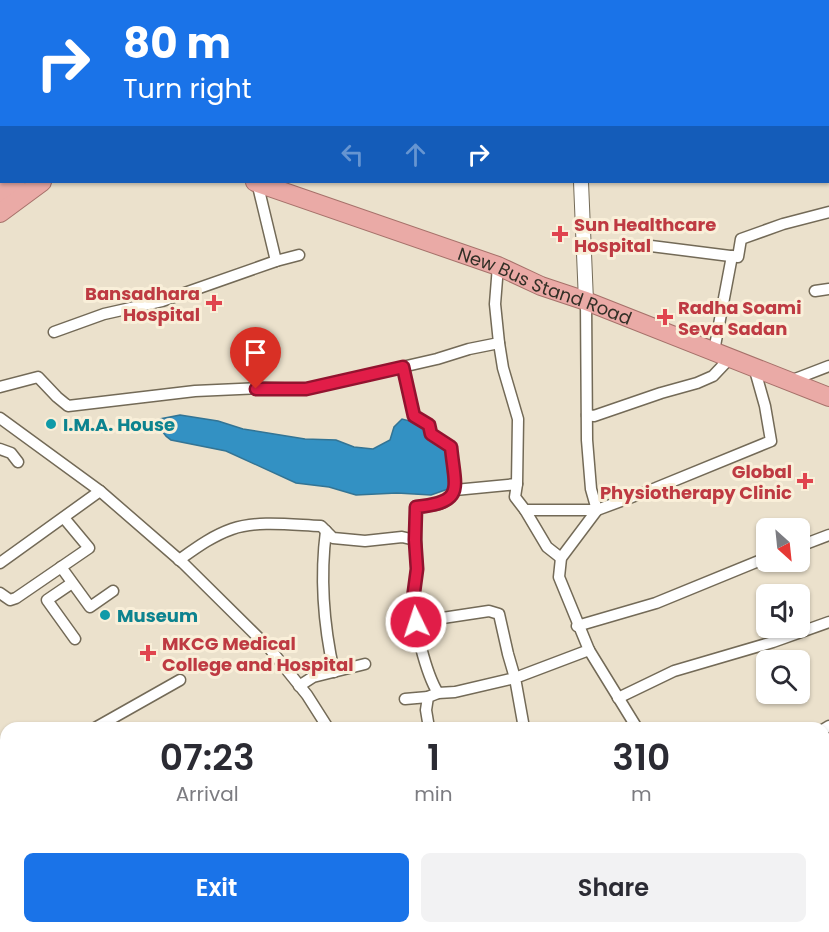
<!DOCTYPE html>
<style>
:root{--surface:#fff;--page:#f2f2f3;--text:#2b2b33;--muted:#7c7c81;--accent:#1a73e8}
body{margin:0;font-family:Poppins,sans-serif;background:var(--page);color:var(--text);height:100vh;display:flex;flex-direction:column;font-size:22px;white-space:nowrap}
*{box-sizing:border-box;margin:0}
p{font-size:20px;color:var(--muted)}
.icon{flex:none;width:33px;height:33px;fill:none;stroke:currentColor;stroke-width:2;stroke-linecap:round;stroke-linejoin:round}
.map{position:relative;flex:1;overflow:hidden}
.side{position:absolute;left:0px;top:722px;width:830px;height:212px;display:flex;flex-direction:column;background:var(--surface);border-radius:18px 18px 0 0;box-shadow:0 2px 4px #0004}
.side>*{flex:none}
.banner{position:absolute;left:0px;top:0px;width:830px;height:183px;box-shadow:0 2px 4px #0004;background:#1a73e8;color:#fff;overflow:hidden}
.needle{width:39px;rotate:153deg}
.fabs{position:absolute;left:756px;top:518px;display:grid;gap:12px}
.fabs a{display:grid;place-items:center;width:54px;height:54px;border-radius:9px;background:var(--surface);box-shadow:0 2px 4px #0004;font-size:30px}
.pin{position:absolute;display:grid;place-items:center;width:51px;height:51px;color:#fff;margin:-62px -26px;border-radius:50% 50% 50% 0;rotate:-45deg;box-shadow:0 0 6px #0007}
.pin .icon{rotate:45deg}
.me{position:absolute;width:66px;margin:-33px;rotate:356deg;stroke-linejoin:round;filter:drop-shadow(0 0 4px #0008)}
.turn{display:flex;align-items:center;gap:21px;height:126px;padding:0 24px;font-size:27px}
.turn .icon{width:78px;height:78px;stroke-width:2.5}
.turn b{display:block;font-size:42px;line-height:51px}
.lanes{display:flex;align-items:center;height:57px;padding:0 24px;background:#0003;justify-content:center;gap:30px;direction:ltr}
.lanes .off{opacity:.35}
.eta{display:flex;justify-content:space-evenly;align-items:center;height:102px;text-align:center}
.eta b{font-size:36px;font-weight:600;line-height:42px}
.primary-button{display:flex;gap:12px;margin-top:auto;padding:12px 24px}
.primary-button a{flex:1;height:69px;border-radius:9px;background:var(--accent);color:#fff;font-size:24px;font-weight:600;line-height:69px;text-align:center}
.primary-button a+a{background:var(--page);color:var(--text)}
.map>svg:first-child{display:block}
.water{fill:#3391c3;stroke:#337494;stroke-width:1.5}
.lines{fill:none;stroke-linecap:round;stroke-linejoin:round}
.stream{stroke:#337494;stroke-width:3}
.minor-casing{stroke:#736a57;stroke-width:13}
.tertiary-casing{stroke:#736a57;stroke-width:16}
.primary-casing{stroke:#a6716a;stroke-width:20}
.trunk-casing{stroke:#a6716a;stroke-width:20}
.minor{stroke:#fff;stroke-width:10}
.tertiary{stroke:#fff;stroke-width:14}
.primary{stroke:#efbfbc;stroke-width:18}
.trunk{stroke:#eaaaa6;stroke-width:18}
.route-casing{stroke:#92132f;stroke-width:15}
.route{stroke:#e11d48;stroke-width:10}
.health-dot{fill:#e0444e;stroke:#f9efd9;stroke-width:2}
.culture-dot{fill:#0f9aa8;stroke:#f9efd9;stroke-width:2}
.labels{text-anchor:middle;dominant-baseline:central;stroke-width:6;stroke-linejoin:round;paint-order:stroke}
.health-label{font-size:18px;font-weight:bold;fill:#be3a42;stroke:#f9efd9;text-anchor:start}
.street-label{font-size:18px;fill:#322f26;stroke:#f9efd9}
.culture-label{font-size:18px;font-weight:bold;fill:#0d838f;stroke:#f9efd9;text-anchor:start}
</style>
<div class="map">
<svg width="829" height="932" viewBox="0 0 829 932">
<rect width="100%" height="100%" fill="#ebe1cc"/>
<!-- water -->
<path class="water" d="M 180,415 L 218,421 L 243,429 L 305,439 L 336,440 L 354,447 L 373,449 L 390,440 L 394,427 L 402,419 L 425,425 L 446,446 L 451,488 L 431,495 L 397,493 L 356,495 L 329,487 L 296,483 L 226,451 L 171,440 C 163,435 159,428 160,419 Z"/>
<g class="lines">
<!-- stream -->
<polyline class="stream" points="824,892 829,895"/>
<defs>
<g id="minor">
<polyline points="124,0 125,2"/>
<polyline points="331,0 332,2"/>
<polyline points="500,0 500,2"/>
<polyline points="0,18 2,18"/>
<polyline points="828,36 829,36"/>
<polyline points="828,106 829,105"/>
<polyline points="257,182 276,261"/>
<polyline points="651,246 738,257 741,239 783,224 829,212"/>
<polyline points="815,291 829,289"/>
<polyline points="54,332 104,314 162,301 276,261 299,255"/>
<polyline points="499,343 503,368 518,419 517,484"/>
<polyline points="714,351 732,256"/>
<polyline points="403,367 414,416 429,425 431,434 451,447 455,490 517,484 515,497 525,510 597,510 656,488 771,441 765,406 754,367"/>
<polyline points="790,381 829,366"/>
<polyline points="0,387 38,377 57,397 68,406 195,391 264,388 306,389 437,359 469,349 499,343 495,304 498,266"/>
<polyline points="587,415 594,416 661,393 697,383 713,376 730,358"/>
<polyline points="0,418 100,491 183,563 270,649 307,695 328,728"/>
<polyline points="0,449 11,453 18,462"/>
<polyline points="525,510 547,547 561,558"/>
<path d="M 326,531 C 320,577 324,627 334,672"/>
<polyline points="800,546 829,535"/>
<path d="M 179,560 C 196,548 212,536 232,529 C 258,520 293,525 321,526 L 333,538 L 365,541 L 402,537 L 415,540"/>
<polyline points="0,563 100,491"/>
<polyline points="61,567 90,607 113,591"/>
<polyline points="72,583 47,600 75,639"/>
<polyline points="0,593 10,600 16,598 89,548 64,518"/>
<polyline points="416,622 489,611 499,614 508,654 515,678 455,692 438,693 428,697 426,710 429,728"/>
<polyline points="577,626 656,603 766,558"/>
<polyline points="589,650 637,728"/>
<polyline points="299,686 313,677 365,664"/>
<path d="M 438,693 C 426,674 413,622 413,599 C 413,589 417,578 417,567 C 416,547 415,528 416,507 C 434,505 446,507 455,490"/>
<polyline points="618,698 674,671 773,642 829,622"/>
<polyline points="405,699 428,697"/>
<polyline points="95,728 180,680"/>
<polyline points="524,728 515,678 589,650 559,577 561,558 597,510 591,489 587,440 586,301"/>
<polyline points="824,729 829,726"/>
<polyline points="0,781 6,778"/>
<polyline points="0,888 6,896"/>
<polyline points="824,905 829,908"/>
<polyline points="0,926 7,932"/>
<polyline points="453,927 456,932"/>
<polyline points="27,932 31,927"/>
<polyline points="64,932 72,927"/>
<polyline points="502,932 528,927"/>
<polyline points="755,932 758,927"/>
</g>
<g id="tertiary">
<polyline points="574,0 574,2"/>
<polyline points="581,182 586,301"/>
</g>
<g id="primary">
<polyline points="258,2 260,0"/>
<polyline points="274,2 276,0"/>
</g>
<g id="trunk">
<path id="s1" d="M 255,182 L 498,266 L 541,286 L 586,301 L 829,397"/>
<polyline points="0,193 16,182"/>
<polyline points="0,213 42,182"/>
</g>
</defs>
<!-- minor casing -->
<use href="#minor" class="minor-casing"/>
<!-- tertiary casing -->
<use href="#tertiary" class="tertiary-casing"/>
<!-- primary casing -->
<use href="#primary" class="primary-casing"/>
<!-- trunk casing -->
<use href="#trunk" class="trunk-casing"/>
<!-- minor -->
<use href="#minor" class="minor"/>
<!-- tertiary -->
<use href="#tertiary" class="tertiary"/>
<!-- primary -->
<use href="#primary" class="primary"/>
<!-- trunk -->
<use href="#trunk" class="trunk"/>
</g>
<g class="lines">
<defs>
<path id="route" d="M 256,389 L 306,389 L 403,367 L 414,416 L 429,425 L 431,434 L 451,447 C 455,489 466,502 416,507 L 415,540 L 417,569 L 413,599 L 416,622"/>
</defs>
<!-- route casing -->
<use href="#route" class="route-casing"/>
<!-- route -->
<use href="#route" class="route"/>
</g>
<!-- markers -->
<g class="health-dot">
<path d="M557 225h6v6h6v6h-6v6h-6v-6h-6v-6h6z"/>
<path d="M211 294h6v6h6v6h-6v6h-6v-6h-6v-6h6z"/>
<path d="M662 308h6v6h6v6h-6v6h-6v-6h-6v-6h6z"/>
<path d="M802 472h6v6h6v6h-6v6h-6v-6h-6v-6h6z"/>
<path d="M145 644h6v6h6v6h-6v6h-6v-6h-6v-6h6z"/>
</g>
<g class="culture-dot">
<circle cx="51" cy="424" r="6"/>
<circle cx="105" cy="615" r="6"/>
</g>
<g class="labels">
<!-- health labels -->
<g class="health-label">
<text x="574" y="224">Sun Healthcare<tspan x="574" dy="21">Hospital</tspan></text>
<text x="200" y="293" text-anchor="end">Bansadhara<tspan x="200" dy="21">Hospital</tspan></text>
<text x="678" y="307">Radha Soami<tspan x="678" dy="21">Seva Sadan</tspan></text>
<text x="792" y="471" text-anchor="end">Global<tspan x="792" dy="21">Physiotherapy Clinic</tspan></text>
<text x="162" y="643">MKCG Medical<tspan x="162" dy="21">College and Hospital</tspan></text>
</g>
<!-- street labels -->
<g class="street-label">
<text stroke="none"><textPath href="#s1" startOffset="308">New Bus Stand Road</textPath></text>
</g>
<!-- culture labels -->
<g class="culture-label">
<text x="63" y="424">I.M.A. House</text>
<text x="117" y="615">Museum</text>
</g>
</g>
</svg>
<div class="fabs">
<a><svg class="needle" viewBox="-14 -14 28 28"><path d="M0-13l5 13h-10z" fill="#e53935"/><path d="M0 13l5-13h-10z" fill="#7c7c81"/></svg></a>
<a><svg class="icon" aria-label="sound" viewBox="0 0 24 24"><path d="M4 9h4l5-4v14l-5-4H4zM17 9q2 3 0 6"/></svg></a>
<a><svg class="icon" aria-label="search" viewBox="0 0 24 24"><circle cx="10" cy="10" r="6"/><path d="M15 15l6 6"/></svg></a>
</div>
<div class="pin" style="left:256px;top:389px;background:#d93025"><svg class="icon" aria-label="arrive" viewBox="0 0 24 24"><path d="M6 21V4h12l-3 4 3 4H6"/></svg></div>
<svg class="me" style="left:416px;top:622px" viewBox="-20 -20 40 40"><circle r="17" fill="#e11d48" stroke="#fff" stroke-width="3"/><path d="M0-11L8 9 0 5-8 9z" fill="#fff"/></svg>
<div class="banner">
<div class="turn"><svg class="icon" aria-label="right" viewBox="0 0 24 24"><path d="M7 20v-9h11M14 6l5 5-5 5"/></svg><div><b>80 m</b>Turn right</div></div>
<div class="lanes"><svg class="icon off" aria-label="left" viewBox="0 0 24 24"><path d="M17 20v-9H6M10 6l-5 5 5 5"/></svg><svg class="icon off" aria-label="ahead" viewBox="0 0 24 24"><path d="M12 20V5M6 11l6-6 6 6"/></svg><svg class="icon" aria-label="right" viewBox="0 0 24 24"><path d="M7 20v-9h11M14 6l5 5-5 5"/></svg></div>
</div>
<section class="side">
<div class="eta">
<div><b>07:23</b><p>Arrival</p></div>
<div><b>1</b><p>min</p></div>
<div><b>310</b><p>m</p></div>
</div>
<div class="primary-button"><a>Exit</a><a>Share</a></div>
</section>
</div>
